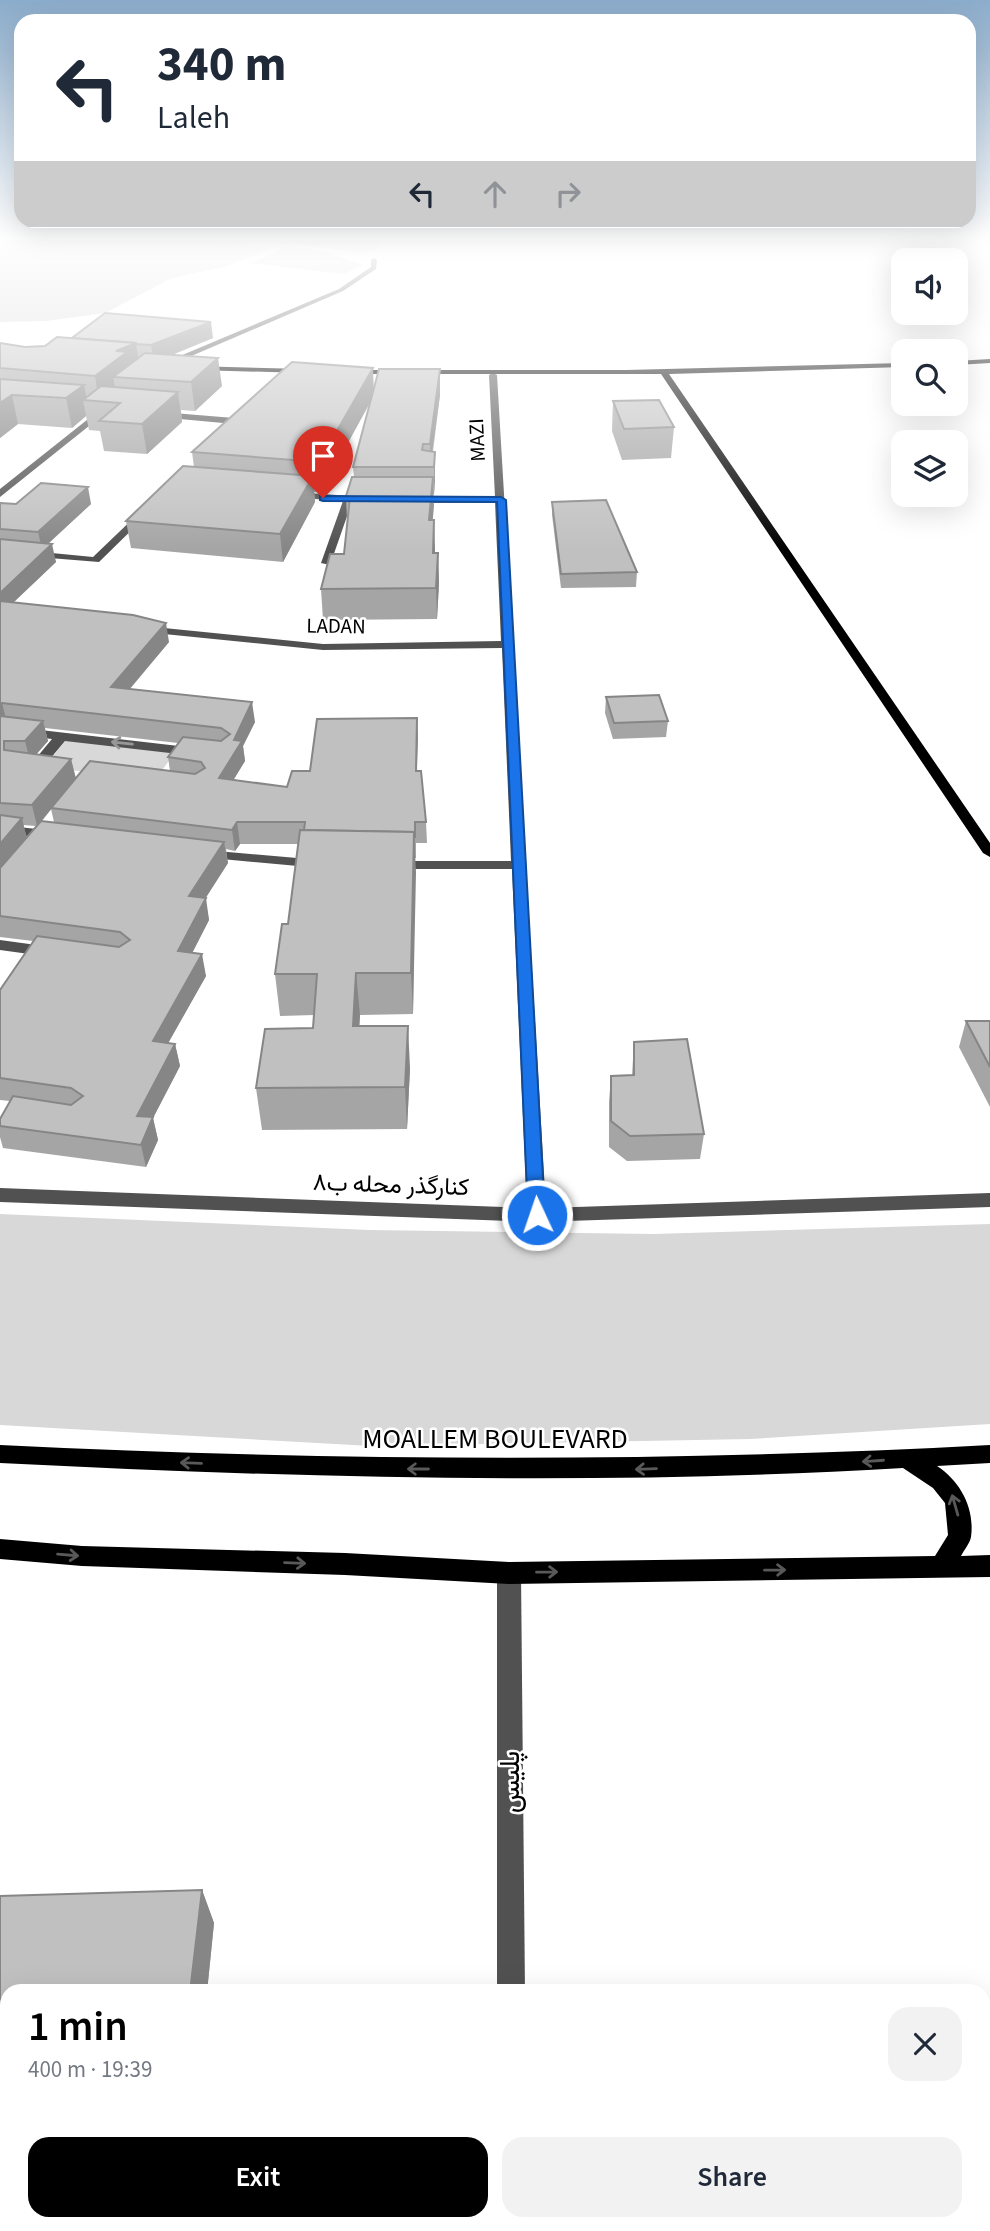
<!DOCTYPE html>
<meta charset="utf-8">
<style>
:root{--surface:#fff;--page:#f2f2f3;--text:#1f2937;--muted:#747a83;--accent:#000}
body{margin:0;font-family:"Source Sans 3",Vazirmatn,sans-serif;background:var(--page);color:var(--text);height:100vh;display:flex;flex-direction:column;font-size:26px;white-space:nowrap}
*{box-sizing:border-box;margin:0}
p{font-size:23px;color:var(--muted)}
.icon{flex:none;width:38px;height:38px;fill:none;stroke:currentColor;stroke-width:2;stroke-linecap:round;stroke-linejoin:round}
.map{position:relative;flex:1;overflow:hidden}
.side{position:absolute;left:0px;top:1984px;width:990px;height:247px;display:flex;flex-direction:column;background:var(--surface);border-radius:21px 21px 0 0;box-shadow:0 7px 28px #0002}
.side>*{flex:none}
.guide{position:absolute;left:14px;top:14px;width:962px;height:214px;border-radius:21px;box-shadow:0 7px 28px #0002;background:#fff;color:var(--text);overflow:hidden}
.fabs{position:absolute;left:891px;top:248px;display:grid;gap:14px}
.fabs a{display:grid;place-items:center;width:77px;height:77px;border-radius:14px;background:var(--surface);box-shadow:0 7px 28px #0002;font-size:35px}
.pin{position:absolute;display:grid;place-items:center;width:60px;height:60px;color:#fff;margin:-72px -30px;border-radius:50% 50% 50% 0;rotate:-45deg;box-shadow:0 0 7px #0007}
.pin .icon{rotate:45deg}
.me{position:absolute;width:77px;margin:-38px;rotate:357deg;stroke-linejoin:round;filter:drop-shadow(0 0 5px #0008)}
.turn{display:flex;align-items:center;gap:24px;height:147px;padding:0 28px;font-size:32px}
.turn .icon{width:91px;height:91px;stroke-width:2.5}
.turn b{display:block;font-size:49px;line-height:60px}
.lanes{display:flex;align-items:center;height:66px;padding:0 28px;background:#0003;justify-content:center;gap:35px;direction:ltr}
.lanes .off{opacity:.35}
.round{display:grid;place-items:center;flex:none;width:74px;height:74px;border-radius:21px;background:var(--page)}
.summary{display:flex;align-items:center;justify-content:space-between;height:119px;padding:0 28px}
h1{font-size:42px;font-weight:600;line-height:52px;color:var(--accent)}
.cta{display:flex;gap:14px;margin-top:auto;padding:14px 28px}
.cta a{flex:1;height:80px;border-radius:21px;background:var(--accent);color:#fff;font-size:28px;font-weight:600;line-height:80px;text-align:center}
.cta a+a{background:var(--page);color:var(--text)}
.map>svg:first-child{display:block}
.green{fill:#d8d8d8}
.lines{fill:none;stroke-linecap:round;stroke-linejoin:round}
.minor{fill:#515151;fill-rule:evenodd}
.major{fill:#000;fill-rule:evenodd}
.wall{fill:#a5a5a5;fill-rule:evenodd}
.shaded-wall{fill:#868686}
.building{fill:#c0c0c0;stroke:#868686;stroke-width:2}
.oneway{stroke:#979797}
.oneway2{stroke:#595959}
.route{fill:#1a73e8;stroke:#114b97;stroke-width:2}
.labels{text-anchor:middle;dominant-baseline:central;stroke-width:5;stroke-linejoin:round;paint-order:stroke}
.far-street-label{font-size:21px;fill:#000;stroke:#fff}
.street-label{font-size:24px;fill:#000;stroke:#fff}
.near-street-label{font-size:28px;fill:#000;stroke:#fff}
</style>
<div class="map">
<svg width="990" height="2231" viewBox="0 0 990 2231">
<rect width="100%" height="100%" fill="#fff"/>
<!-- green -->
<g class="green">
<polygon points="0,239 222,239 221,241 228,242 233,239 383,240 374,251 360,253 291,243 238,242 270,249 227,266 172,278 105,313 46,321 0,322"/>
<polygon points="282,247 324,251 363,265 344,274 250,263 274,254"/>
<polygon points="67,739 176,751 155,780 44,767"/>
<polygon points="0,1214 369,1230 653,1234 990,1224 990,1424 750,1439 371,1446 0,1425"/>
</g>
<g class="lines">
<!-- minor -->
<g class="minor">
<polygon points="374,258 377,260 376,269 343,291 168,366 161,364 339,289 371,267 371,260"/>
<polygon points="493,373 497,375 546,1208 990,1193 990,1207 537,1222 0,1202 0,1188 527,1208 512,869 393,869 386,865 393,861 511,861 502,648 323,650 164,634 158,631 164,628 323,644 501,641 495,503 410,503 405,500 410,497 495,497 489,375"/>
<polygon points="102,408 109,410 0,497 0,489"/>
<polygon points="161,412 234,418 238,421 234,424 158,417"/>
<polygon points="291,492 368,497 373,500 368,503 352,502 330,565 321,563 343,501 288,497 286,495"/>
<polygon points="142,510 150,512 99,562 0,554 0,548 93,557"/>
<polygon points="23,728 196,748 202,752 196,756 65,741 39,772 34,773 27,769 52,739 19,735 17,732"/>
<polygon points="0,825 55,831 62,835 55,839 0,833"/>
<polygon points="205,850 320,860 327,864 320,868 200,857 198,854"/>
<polygon points="0,940 51,947 59,952 51,957 0,950"/>
<polygon points="509,1562 517,1565 521,1573 525,1992 497,1992 497,1573 501,1565"/>
<rect x="496" y="2224" width="32" height="7"/>
</g>
<!-- major -->
<g class="major">
<polygon points="990,359 990,363 956,365 956,361"/>
<polygon points="903,363 903,367 669,374 990,843 990,857 983,853 661,374 349,374 345,372 349,370 626,370"/>
<polygon points="192,366 304,369 308,371 304,373 195,370"/>
<path d="M 0,1445 C 330,1461 660,1463 990,1445 L 990,1463 L 937,1466 C 960,1481 975,1508 971,1537 C 970,1543 964,1550 961,1556 L 990,1555 L 990,1577 L 509,1584 L 345,1575 L 82,1566 L 0,1559 L 0,1539 L 82,1546 L 345,1553 L 509,1562 L 935,1556 L 948,1535 L 945,1503 L 933,1488 L 903,1468 C 602,1486 301,1478 0,1463 Z"/>
</g>
</g>
<!-- wall -->
<g class="wall">
<polygon points="72,338 213,338 172,355 222,386 195,411 181,410 182,422 147,454 104,451 100,431 89,430 86,416 72,428 18,424 0,438 0,343 25,347 45,346"/>
<polygon points="440,369 440,395 433,452 435,452 435,480 434,494 433,494 432,520 435,553 438,553 439,583 437,619 323,620 321,589 344,554 347,522 346,496 354,477 353,467 371,401 321,492 314,492 315,502 283,562 131,548 126,521 194,467 192,452 374,389"/>
<polygon points="613,401 674,427 671,458 622,460 612,431"/>
<polygon points="552,502 637,572 636,587 561,588 552,515"/>
<path d="M 0,503 L 16,504 L 91,504 L 48,544 L 56,562 L 13,603 L 169,642 L 130,689 L 255,722 L 243,746 L 245,761 L 233,780 L 287,787 L 310,771 L 417,718 L 417,771 L 426,822 L 427,843 L 416,843 L 416,858 L 415,858 L 413,1014 L 360,1015 L 359,1026 L 410,1068 L 407,1129 L 262,1130 L 256,1088 L 313,1028 L 314,1015 L 280,1016 L 275,974 L 288,924 L 298,844 L 240,844 L 235,851 L 226,849 L 228,863 L 205,898 L 209,920 L 192,953 L 206,976 L 168,1043 L 175,1044 L 180,1066 L 153,1118 L 158,1140 L 146,1167 L 3,1148 L 0,1137 L 0,1119 L 10,1101 L 0,1100 L 0,990 L 33,941 L 0,937 ZM 45,728 L 178,743 L 168,757 L 170,771 L 76,778 L 71,759 L 36,755 L 48,741 ZM 51,809 L 54,822 L 42,821 ZM 23,825 L 36,826 L 27,838 Z"/>
<polygon points="606,697 668,721 666,737 613,739 605,713"/>
<polygon points="966,1021 990,1021 990,1107 959,1047"/>
<polygon points="634,1042 704,1134 700,1159 627,1161 609,1147 609,1102 611,1076 632,1076"/>
<polygon points="202,1890 214,1923 207,1992 7,1992 7,2031 0,2031 0,1896"/>
</g>
<!-- shaded-wall -->
<g class="shaded-wall">
<polygon points="211,322 213,338 154,362 151,345"/>
<polygon points="136,343 140,371 113,377 116,393 99,401 95,376 116,351"/>
<polygon points="218,358 222,386 195,411 191,382"/>
<polygon points="373,368 374,395 321,492 319,462"/>
<polygon points="440,369 440,395 430,467 430,444"/>
<polygon points="84,385 87,400 83,400 86,416 72,428 66,398"/>
<polygon points="178,392 182,422 147,454 142,424"/>
<polygon points="12,395 18,424 0,438 0,403"/>
<polygon points="435,452 435,480 434,494 434,467"/>
<polygon points="313,476 315,502 283,562 280,534"/>
<polygon points="433,477 434,506 430,549 429,520"/>
<polygon points="88,487 91,504 42,549 38,532"/>
<polygon points="434,520 435,549 434,584 433,553"/>
<polygon points="52,544 56,562 0,615 0,593"/>
<polygon points="438,553 439,583 437,619 436,588"/>
<polygon points="166,623 169,642 115,706 111,687"/>
<polygon points="252,702 255,722 243,746 245,761 222,799 219,778 234,740"/>
<polygon points="2,703 7,723 0,725 0,704"/>
<polygon points="417,718 418,738 416,792 416,771"/>
<polygon points="43,721 48,741 30,761 25,741"/>
<polygon points="71,759 76,780 37,826 32,805"/>
<polygon points="22,818 27,839 0,872 0,844"/>
<polygon points="237,822 240,844 235,851 232,830"/>
<polygon points="414,832 416,872 413,1014 411,973"/>
<polygon points="224,842 228,863 193,918 189,896"/>
<polygon points="206,898 209,920 182,973 178,951"/>
<polygon points="202,954 206,976 157,1063 153,1041"/>
<polygon points="356,973 360,1015 357,1068 353,1026"/>
<polygon points="408,1026 410,1068 407,1129 405,1087"/>
<polygon points="175,1044 180,1066 153,1118 158,1140 146,1167 141,1145 137,1116"/>
<polygon points="202,1890 214,1923 207,1992 190,1992"/>
</g>
<!-- building -->
<g class="building">
<polygon points="105,313 211,322 151,345 136,344 136,343 72,338"/>
<polygon points="57,337 136,343 116,351 127,352 95,376 0,368 0,343 25,347 45,346"/>
<polygon points="145,353 218,358 191,382 113,377"/>
<polygon points="292,362 373,368 319,462 192,452"/>
<polygon points="379,369 440,369 430,444 423,444 422,450 435,452 434,467 353,467"/>
<polygon points="0,379 84,385 66,398 12,395 0,403"/>
<polygon points="101,386 178,392 142,424 99,421 120,403 83,400"/>
<polygon points="659,400 674,427 624,429 613,401"/>
<polygon points="183,466 313,476 280,534 126,521"/>
<polygon points="352,477 433,477 429,520 434,520 433,553 438,553 436,588 321,589 330,554 344,554 350,497 346,496"/>
<polygon points="41,483 88,487 38,532 0,529 0,503 16,504"/>
<polygon points="606,500 637,572 561,574 552,502"/>
<polygon points="0,539 52,544 0,593"/>
<polygon points="0,601 133,615 166,623 111,687 252,702 234,740 242,741 219,778 287,787 292,771 310,771 317,719 417,718 416,771 421,771 426,822 415,822 415,837 414,837 414,832 304,830 305,822 237,822 232,830 51,808 90,761 195,774 205,768 201,762 168,757 183,737 221,741 230,734 221,728 2,703 0,704"/>
<polygon points="659,695 668,721 614,723 606,697"/>
<polygon points="0,716 43,721 25,741 4,741 4,750 71,759 32,805 0,803"/>
<polygon points="0,815 22,818 0,844"/>
<polygon points="41,821 224,842 189,896 206,898 178,951 202,954 153,1041 175,1044 137,1116 153,1117 141,1145 0,1126 0,1119 13,1096 71,1105 83,1096 71,1088 0,1078 0,990 37,936 119,947 130,940 120,932 0,916 0,868"/>
<polygon points="300,830 414,832 411,973 356,973 353,1026 408,1026 405,1087 256,1088 265,1029 313,1028 317,974 275,974 282,924 288,924"/>
<polygon points="966,1021 990,1021 990,1067"/>
<polygon points="687,1039 704,1134 630,1136 611,1121 611,1076 634,1075 634,1042"/>
<polygon points="202,1890 190,1992 7,1992 7,2000 0,2000 0,1896"/>
</g>
<!-- one-way arrows -->
<defs><path id="oneway-shaft" d="M-6 0H5M1.5-3L5.5 0L1.5 3" fill="none" stroke-width="1.6" stroke-linecap="round" stroke-linejoin="round" transform="scale(1.75)"/></defs>
<use class="oneway" href="#oneway-shaft" transform="translate(122 743) rotate(-174)"/>
<g class="oneway2">
<use href="#oneway-shaft" transform="translate(873 1461) rotate(176)"/>
<use href="#oneway-shaft" transform="translate(191 1463) rotate(-178)"/>
<use href="#oneway-shaft" transform="translate(418 1469) rotate(-180)"/>
<use href="#oneway-shaft" transform="translate(646 1469) rotate(178)"/>
<use href="#oneway-shaft" transform="translate(955 1505) rotate(-106)"/>
<use href="#oneway-shaft" transform="translate(68 1555) rotate(5)"/>
<use href="#oneway-shaft" transform="translate(295 1563) rotate(2)"/>
<use href="#oneway-shaft" transform="translate(775 1570) rotate(-1)"/>
<use href="#oneway-shaft" transform="translate(547 1572) rotate(-1)"/>
</g>
<!-- sky -->
<linearGradient id="sky" x2="0" y2="1"><stop stop-color="#8baccb"/><stop offset="0.43" stop-color="#fff"/><stop offset="1" stop-color="#fff" stop-opacity="0"/></linearGradient>
<rect width="990" height="551" fill="url(#sky)"/>
<!-- route -->
<polygon class="route" points="320,496 501,497 506,500 545,1215 543,1219 537,1221 528,1215 497,502 323,501 320,500"/>
<g class="labels">
<!-- far-street labels -->
<g class="far-street-label">
<text transform="translate(477 440) rotate(-93)">MAZI</text>
<text transform="translate(336 626) rotate(1)">LADAN</text>
</g>
<!-- street labels -->
<g class="street-label">
<text transform="translate(391 1185) rotate(2)">کنارگذر محله ب۸</text>
</g>
<!-- near-street labels -->
<g class="near-street-label">
<text x="495" y="1439">MOALLEM BOULEVARD</text>
<text transform="translate(510 1782) rotate(-90)">پلیس</text>
</g>
</g>
</svg>
<div class="fabs">
<a><svg class="icon" aria-label="sound" viewBox="0 0 24 24"><path d="M4 9h4l5-4v14l-5-4H4zM17 9q2 3 0 6"/></svg></a>
<a><svg class="icon" aria-label="search" viewBox="0 0 24 24"><circle cx="10" cy="10" r="6"/><path d="M15 15l6 6"/></svg></a>
<a><svg class="icon" aria-label="layers" viewBox="0 0 24 24"><path d="M12 4l9 5-9 5-9-5zM3 14l9 5 9-5"/></svg></a>
</div>
<div class="pin" style="left:323px;top:498px;background:#d93025"><svg class="icon" aria-label="arrive" viewBox="0 0 24 24"><path d="M6 21V4h12l-3 4 3 4H6"/></svg></div>
<svg class="me" style="left:537px;top:1215px" viewBox="-20 -20 40 40"><circle r="17" fill="#1a73e8" stroke="#fff" stroke-width="3"/><path d="M0-11L8 9 0 5-8 9z" fill="#fff"/></svg>
<div class="guide">
<div class="turn"><svg class="icon" aria-label="left" viewBox="0 0 24 24"><path d="M17 20v-9H6M10 6l-5 5 5 5"/></svg><div><b>340 m</b>Laleh</div></div>
<div class="lanes"><svg class="icon" aria-label="left" viewBox="0 0 24 24"><path d="M17 20v-9H6M10 6l-5 5 5 5"/></svg><svg class="icon off" aria-label="ahead" viewBox="0 0 24 24"><path d="M12 20V5M6 11l6-6 6 6"/></svg><svg class="icon off" aria-label="right" viewBox="0 0 24 24"><path d="M7 20v-9h11M14 6l5 5-5 5"/></svg></div>
</div>
<section class="side">
<div class="summary"><div><h1>1 min</h1><p>400 m · 19:39</p></div><a class="round"><svg class="icon" aria-label="close" viewBox="0 0 24 24"><path d="M6 6l12 12M18 6L6 18"/></svg></a></div>
<div class="cta"><a>Exit</a><a>Share</a></div>
</section>
</div>
